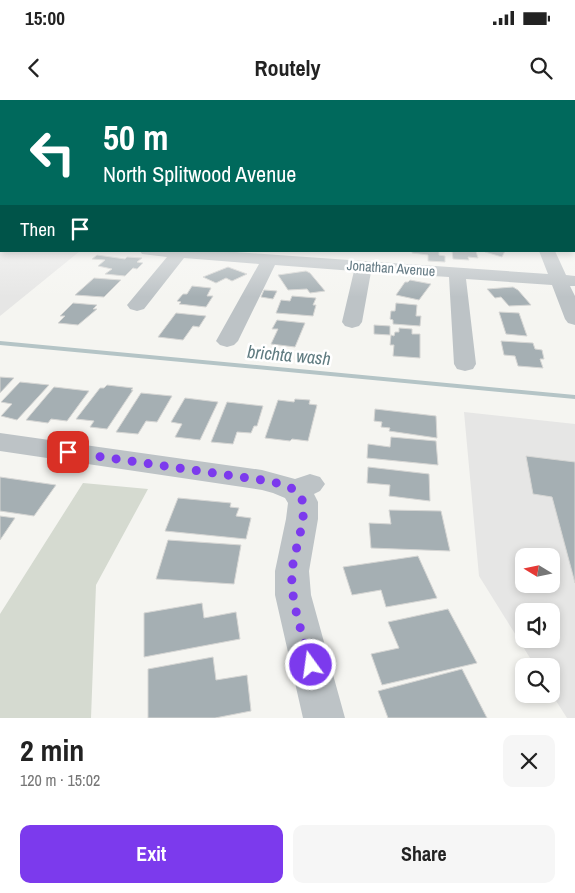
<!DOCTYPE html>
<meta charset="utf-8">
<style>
:root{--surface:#fff;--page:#f6f6f6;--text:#222;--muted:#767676;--accent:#7c3aed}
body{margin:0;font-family:"Archivo Narrow",sans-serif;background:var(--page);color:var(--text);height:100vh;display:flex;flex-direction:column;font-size:19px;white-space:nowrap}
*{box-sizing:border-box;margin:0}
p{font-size:16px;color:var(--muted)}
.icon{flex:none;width:28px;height:28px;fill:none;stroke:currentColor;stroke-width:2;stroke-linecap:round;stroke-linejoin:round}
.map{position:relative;height:618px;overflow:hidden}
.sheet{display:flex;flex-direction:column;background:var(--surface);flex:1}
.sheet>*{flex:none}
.guide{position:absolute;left:0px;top:0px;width:575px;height:152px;box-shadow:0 2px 8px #0003;background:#00695c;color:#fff;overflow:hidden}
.needle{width:32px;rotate:280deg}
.fabs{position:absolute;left:515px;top:448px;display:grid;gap:10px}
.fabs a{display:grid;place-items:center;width:45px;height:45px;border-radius:10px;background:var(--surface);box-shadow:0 2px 8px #0003;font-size:25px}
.pin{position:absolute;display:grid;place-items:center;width:42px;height:42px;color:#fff;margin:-21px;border-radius:10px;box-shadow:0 2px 8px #0006}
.me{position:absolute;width:55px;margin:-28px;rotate:346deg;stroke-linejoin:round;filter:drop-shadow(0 0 4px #0008)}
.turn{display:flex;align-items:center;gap:18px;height:105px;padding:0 20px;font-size:22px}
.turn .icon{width:65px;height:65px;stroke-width:2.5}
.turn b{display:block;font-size:35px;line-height:42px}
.then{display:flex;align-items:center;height:48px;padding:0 20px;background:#0003;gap:10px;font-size:19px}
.round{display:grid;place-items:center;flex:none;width:52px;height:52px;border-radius:10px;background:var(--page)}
.summary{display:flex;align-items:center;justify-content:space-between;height:85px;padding:0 20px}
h1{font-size:30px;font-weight:700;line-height:38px}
.button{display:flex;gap:10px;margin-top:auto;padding:10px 20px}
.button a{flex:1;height:58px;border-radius:10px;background:var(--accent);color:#fff;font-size:20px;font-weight:700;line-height:58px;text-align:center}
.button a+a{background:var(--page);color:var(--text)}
.status{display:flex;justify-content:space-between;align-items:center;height:35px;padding:0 25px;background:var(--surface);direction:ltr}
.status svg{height:14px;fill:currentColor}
header{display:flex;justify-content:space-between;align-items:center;height:65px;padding:0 20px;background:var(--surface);font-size:22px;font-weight:700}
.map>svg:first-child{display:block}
.built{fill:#e6e6e5;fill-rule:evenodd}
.green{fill:#d5dad0}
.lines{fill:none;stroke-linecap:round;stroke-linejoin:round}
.stream{fill:#b4c4c6;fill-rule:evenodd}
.building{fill:#a5afb3;stroke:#d6d6d4}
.minor{fill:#bdc3c6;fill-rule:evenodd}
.route{stroke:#7c3aed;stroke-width:9;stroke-dasharray:0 16.2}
.labels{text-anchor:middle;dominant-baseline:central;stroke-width:5;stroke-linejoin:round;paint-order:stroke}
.far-street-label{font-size:14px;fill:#637983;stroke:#fff}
.water-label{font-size:18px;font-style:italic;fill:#5f7b80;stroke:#fff}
</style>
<div class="status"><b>15:00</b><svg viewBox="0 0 49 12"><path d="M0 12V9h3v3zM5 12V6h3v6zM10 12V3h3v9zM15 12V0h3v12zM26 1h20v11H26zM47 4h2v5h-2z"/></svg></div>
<header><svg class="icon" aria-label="back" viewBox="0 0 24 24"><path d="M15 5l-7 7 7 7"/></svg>Routely<svg class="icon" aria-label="search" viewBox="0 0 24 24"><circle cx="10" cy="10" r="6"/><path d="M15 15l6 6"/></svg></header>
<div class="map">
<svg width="575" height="618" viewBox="0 0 575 618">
<rect width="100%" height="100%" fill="#f5f5f1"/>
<!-- built -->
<g class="built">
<polygon points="0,111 1,151 80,151 0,216"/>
<path d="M 464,312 L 575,324 L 575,618 L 567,618 L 551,593 L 551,566 L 535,566 L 479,476 ZM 524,456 L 551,456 L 551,484 L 524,484 ZM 524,511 L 551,511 L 551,539 L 524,539 Z"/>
</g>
<!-- green -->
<polygon class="green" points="83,383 148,389 96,485 91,618 0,618 0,514"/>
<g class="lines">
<!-- stream -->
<polygon class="stream" points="0,241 575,295 575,299 0,245"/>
</g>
<!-- building -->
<g class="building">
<polygon points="412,151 439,151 439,155 445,156 445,162 428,161 428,155 412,153"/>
<polygon points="452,151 476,151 478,158 468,157 469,160 453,159"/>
<polygon points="505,151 502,157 485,152 485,151"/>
<polygon points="97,155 125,159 127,157 142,158 137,162 143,163 137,169 133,168 125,176 105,174 112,169 98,166 105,160 92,159"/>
<polygon points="228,167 247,174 232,181 226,178 216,183 203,177"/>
<polygon points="306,171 310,173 325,191 310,193 307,189 288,190 278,175"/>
<polygon points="94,178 121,180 104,197 75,195"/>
<polygon points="410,180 431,184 419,200 396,195 405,182 408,182"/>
<polygon points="192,186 211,188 207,196 213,196 206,207 179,204 181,202 177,201 183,194 187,194"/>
<polygon points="513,187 518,190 531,205 509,206 501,197 495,198 487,189"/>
<polygon points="264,190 277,191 273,199 261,197"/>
<polygon points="292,196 316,198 313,205 316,205 313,216 276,213 281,200 290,201"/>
<polygon points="73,203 97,205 93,209 97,209 78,225 58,223 65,216 60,216"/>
<polygon points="396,203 417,205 416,216 421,216 420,226 393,224 393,220 390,219 391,211 395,211"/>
<polygon points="499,212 519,213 527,236 506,234"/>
<polygon points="176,213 206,216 199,227 193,226 183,240 158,237"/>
<polygon points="277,220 305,223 295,247 271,244 278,229 272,229"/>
<polygon points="374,225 390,226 390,235 374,234"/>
<polygon points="399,228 412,229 412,234 420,234 420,258 393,256 394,245 390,245 391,235 394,236 395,232 399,232"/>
<polygon points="501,241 533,243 535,249 542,250 544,259 540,259 543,268 518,266 515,256 504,255"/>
<polygon points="0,277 14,278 0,293"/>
<polygon points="20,282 49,285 17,320 1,316 12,304 1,302"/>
<polygon points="107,285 133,288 131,290 133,290 107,329 90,327 94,321 76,319 100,288 104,288"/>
<polygon points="54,287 89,291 67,321 51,319 48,323 26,320"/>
<polygon points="141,293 172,296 157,322 146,321 138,334 116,332"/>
<polygon points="185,298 218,302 200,340 175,337 182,324 171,322"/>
<polygon points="295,299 310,300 309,304 317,305 308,341 292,339 290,341 265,338 278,300 294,302"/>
<polygon points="227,302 263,306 257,326 254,326 251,333 237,332 233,344 211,342"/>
<polygon points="375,309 436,316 437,338 389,331 390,328 381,327 382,322 374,321"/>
<polygon points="391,337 436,341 438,365 367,358 368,344 390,347"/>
<polygon points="526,356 575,362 575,483 552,397 533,394"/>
<polygon points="368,367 429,374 430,401 389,396 390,385 367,383"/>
<polygon points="0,377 56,385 34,416 0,411"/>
<polygon points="178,398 231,403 230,407 239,408 236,416 251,418 246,439 165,431"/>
<polygon points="389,410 441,411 450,451 371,448 369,423 391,424"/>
<polygon points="0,416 15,418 0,440"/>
<polygon points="168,440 241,445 234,484 156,479"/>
<polygon points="418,456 437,498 386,507 381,490 352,495 343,467"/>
<polygon points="202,503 204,518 236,512 240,539 144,557 144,513"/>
<polygon points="448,509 477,563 382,585 371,554 399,548 388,522"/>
<polygon points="213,557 216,580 247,575 251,611 215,618 148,618 148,569"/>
<polygon points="462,569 487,618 388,618 378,591"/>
</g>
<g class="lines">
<!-- minor -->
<g class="minor">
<polygon points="140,151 221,151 548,174 539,151 555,151 566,175 575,176 575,186 570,186 575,196 575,225 568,223 565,219 552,185 466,179 476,264 473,269 465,271 457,269 454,264 449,177 371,172 362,222 359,226 352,228 345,226 342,222 354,171 275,165 238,241 234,245 227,247 220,245 216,241 259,164 184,158 144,209 137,211 130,209 127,205 167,157 142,154"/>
<polygon points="0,333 262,370 295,379 310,374 320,377 325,384 320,391 314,394 318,402 318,419 309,471 311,495 345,618 303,618 275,495 275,471 286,419 288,403 285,398 273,393 262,390 0,351"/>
</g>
</g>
<!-- sky -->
<linearGradient id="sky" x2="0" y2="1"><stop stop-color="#93bada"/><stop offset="0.56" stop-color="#fafaf9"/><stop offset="1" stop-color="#fafaf9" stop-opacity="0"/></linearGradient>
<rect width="575" height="197" fill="url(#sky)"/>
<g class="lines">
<!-- route -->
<path class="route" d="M 68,352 L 262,380 C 276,383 299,385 303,403 C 306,422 294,451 292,471 C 290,502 303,535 311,565"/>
</g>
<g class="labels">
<!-- far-street labels -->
<g class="far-street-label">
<text transform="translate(391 168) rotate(4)">Jonathan Avenue</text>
</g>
<!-- water labels -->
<g class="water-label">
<text transform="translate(289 255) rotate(5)">brichta wash</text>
</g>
</g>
</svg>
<div class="fabs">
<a><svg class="needle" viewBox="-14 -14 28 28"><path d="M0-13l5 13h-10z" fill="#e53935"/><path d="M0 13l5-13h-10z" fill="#767676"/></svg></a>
<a><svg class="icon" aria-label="sound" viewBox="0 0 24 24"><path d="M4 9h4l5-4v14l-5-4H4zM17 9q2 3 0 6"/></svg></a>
<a><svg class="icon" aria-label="search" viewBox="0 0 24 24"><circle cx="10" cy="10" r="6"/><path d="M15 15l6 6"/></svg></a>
</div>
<div class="pin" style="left:68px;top:352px;background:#d93025"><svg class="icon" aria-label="arrive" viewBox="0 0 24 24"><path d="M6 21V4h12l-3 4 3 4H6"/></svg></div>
<svg class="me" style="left:311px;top:565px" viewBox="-20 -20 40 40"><circle r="17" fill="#7c3aed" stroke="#fff" stroke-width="3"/><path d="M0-11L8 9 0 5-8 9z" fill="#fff"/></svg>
<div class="guide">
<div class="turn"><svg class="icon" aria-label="left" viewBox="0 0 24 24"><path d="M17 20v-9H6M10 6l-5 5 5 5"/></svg><div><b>50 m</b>North Splitwood Avenue</div></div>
<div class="then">Then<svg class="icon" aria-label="arrive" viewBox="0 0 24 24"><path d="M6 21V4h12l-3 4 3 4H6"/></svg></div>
</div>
</div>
<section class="sheet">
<div class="summary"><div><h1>2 min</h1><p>120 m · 15:02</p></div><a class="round"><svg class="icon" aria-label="close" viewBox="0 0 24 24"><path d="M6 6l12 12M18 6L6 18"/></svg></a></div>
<div class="button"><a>Exit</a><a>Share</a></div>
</section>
